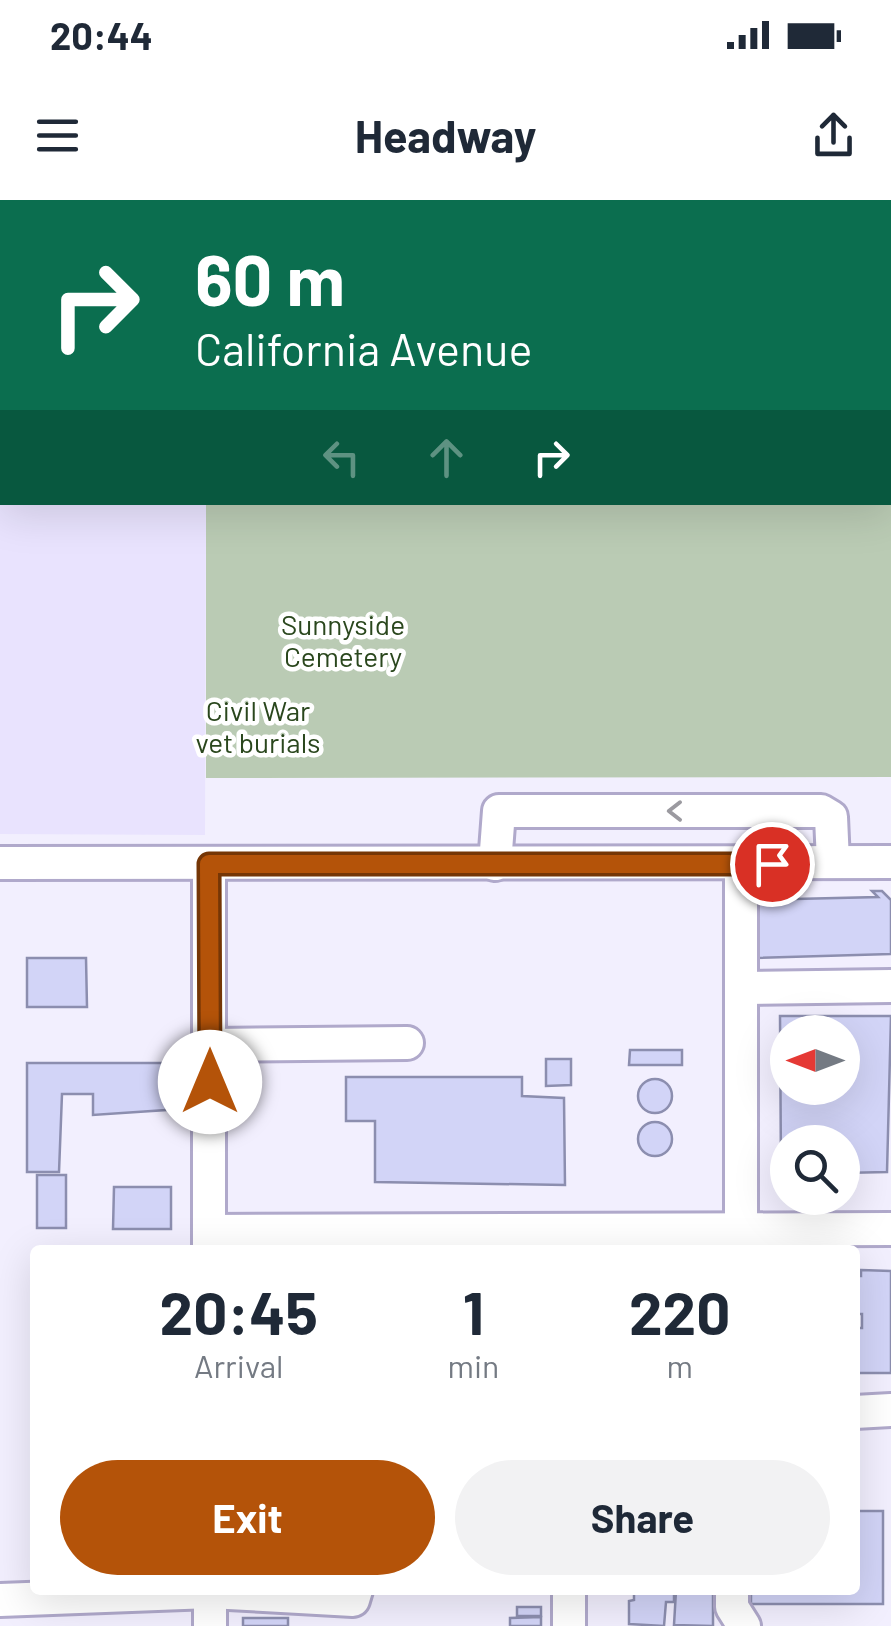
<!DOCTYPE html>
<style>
:root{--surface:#fff;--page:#f2f2f3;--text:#1f2937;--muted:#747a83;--accent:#b45309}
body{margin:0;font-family:Barlow,sans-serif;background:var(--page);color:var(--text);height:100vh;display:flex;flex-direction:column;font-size:38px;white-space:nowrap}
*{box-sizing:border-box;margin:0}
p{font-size:32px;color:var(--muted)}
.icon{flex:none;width:55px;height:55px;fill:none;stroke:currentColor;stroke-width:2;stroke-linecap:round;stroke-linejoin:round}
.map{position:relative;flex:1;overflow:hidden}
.sheet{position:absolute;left:30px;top:1045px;width:830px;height:350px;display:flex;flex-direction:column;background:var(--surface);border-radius:10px;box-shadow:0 10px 40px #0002}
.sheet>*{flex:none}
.guide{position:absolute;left:0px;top:0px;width:892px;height:305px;box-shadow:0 10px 40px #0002;background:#0b6e4f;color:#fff;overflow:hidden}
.needle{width:65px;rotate:270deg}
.fabs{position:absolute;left:770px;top:815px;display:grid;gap:20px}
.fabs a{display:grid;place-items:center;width:90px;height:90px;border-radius:50%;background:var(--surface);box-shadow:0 10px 40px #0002;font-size:50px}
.pin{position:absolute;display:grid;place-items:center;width:85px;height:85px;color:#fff;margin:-42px;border:5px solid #fff;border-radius:50%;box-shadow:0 2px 10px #0007}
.me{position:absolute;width:110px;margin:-55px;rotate:0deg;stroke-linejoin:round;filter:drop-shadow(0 0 8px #0008)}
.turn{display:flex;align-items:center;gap:35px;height:210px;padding:0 30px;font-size:45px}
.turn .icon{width:130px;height:130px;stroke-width:2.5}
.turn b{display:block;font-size:70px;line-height:85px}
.lanes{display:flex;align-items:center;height:95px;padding:0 30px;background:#0003;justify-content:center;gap:50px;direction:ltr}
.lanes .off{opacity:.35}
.eta{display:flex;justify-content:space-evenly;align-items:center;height:170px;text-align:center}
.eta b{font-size:60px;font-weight:700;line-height:70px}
.button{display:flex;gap:20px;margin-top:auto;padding:20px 30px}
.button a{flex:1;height:115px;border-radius:60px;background:var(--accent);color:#fff;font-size:40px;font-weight:700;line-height:115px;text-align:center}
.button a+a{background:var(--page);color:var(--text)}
.status{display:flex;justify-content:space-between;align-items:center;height:70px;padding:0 50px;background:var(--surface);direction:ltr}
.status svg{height:28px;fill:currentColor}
header{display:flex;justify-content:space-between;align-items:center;height:130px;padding:0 30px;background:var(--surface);font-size:45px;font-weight:700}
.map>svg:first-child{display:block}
.built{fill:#e9e3fe}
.green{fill:#bacbb4}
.building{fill:#d2d4f7;stroke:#8c8eaf;stroke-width:2.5;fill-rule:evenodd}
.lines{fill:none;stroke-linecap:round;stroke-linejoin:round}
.minor-casing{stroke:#b0a9cb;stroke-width:38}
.minor{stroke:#fff;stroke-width:32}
.oneway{stroke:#9b9aa0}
.route-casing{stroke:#753606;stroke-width:25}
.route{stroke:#b45309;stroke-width:18}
.labels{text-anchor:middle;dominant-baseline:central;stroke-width:9;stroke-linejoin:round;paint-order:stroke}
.park-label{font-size:28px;fill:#2a471d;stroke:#fff}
</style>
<div class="status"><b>20:44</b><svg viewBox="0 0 49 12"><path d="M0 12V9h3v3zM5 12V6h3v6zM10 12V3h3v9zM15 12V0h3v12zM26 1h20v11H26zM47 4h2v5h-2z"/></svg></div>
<header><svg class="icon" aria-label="menu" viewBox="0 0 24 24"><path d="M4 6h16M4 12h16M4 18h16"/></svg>Headway<svg class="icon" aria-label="share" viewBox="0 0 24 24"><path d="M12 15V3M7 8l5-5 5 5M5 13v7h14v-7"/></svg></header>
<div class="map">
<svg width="891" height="1426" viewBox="0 0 891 1426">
<rect width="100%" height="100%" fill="#f2effe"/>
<!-- built -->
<polygon class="built" points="0,0 205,0 2,2 2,302 206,303 205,635 0,634"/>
<!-- green -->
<polygon class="green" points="205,0 891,0 891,577 206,578 206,303 890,302 890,2"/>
<!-- building -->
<g class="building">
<polygon points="872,691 882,691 891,700 891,754 754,758 753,700 878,697"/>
<polygon points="27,758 86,758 87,807 27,807"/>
<path d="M 780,816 L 891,816 L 887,972 L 842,973 L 842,942 L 788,942 L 788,973 L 781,973 ZM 788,832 L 842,832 L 842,888 L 788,888 Z"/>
<polygon points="630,850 682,850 682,865 629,865"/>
<polygon points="546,859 571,859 571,885 546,886"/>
<polygon points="27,863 166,863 166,910 93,915 93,894 62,894 59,972 27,972"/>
<polygon points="346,877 522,877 522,896 564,898 565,985 375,982 375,921 346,921"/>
<circle cx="655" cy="896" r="17"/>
<circle cx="655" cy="939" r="17"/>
<rect x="37" y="975" width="29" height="53"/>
<polygon points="114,987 171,987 171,1029 113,1029"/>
<polygon points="861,1070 891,1071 891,1173 855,1173 855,1128 862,1128 862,1114 855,1114 855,1076 861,1076"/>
<polygon points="855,1311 883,1311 883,1404 751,1404 751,1390 855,1390"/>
<polygon points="634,1390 674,1390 674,1402 666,1402 664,1426 629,1424 629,1401 634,1400"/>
<polygon points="676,1391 713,1391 713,1426 674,1425"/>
<rect x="517" y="1407" width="24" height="9"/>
<polygon points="541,1417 541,1426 510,1426 510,1418"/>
<rect x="243" y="1418" width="45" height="8"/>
</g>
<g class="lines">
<defs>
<g id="minor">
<polyline points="862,0 862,2"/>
<polyline points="396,2 396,0"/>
<polyline points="890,83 891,83"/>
<polyline points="0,663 891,662"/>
<polyline points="209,664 209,1050"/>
<polyline points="495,664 499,611 821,611 831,617 833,662"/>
<polyline points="741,664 741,1029"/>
<polyline points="742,788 891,786"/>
<polyline points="210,845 407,843"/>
<polyline points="209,1031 891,1029"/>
<polyline points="855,1212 891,1210"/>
<polyline points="210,1390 210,1426"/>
<polyline points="569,1390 569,1426"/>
<polyline points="732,1390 732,1407 744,1426"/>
<polyline points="0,1400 210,1392 353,1400 356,1390"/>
</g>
</defs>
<!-- minor casing -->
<use href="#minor" class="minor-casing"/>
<!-- minor -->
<use href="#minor" class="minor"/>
</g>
<!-- one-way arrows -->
<defs><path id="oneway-chevron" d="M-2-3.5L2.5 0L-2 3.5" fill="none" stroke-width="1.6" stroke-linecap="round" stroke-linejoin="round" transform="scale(2.5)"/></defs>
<use class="oneway" href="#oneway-chevron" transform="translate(675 611) rotate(-180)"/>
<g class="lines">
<defs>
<polyline id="route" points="210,882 209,664 772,664"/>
</defs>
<!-- route casing -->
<use href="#route" class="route-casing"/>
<!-- route -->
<use href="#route" class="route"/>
</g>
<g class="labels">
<!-- park labels -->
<g class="park-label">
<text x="343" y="424">Sunnyside<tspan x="343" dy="32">Cemetery</tspan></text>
<text x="258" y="510">Civil War<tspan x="258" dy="32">vet burials</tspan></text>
</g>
</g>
</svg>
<div class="fabs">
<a><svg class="needle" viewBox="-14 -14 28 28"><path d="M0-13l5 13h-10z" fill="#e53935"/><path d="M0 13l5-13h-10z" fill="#747a83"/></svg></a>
<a><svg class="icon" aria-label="search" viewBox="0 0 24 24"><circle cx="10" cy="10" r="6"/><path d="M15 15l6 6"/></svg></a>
</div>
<div class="pin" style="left:772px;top:664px;background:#d93025"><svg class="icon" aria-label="arrive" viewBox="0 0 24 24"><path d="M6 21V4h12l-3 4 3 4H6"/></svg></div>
<svg class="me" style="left:210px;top:882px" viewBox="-20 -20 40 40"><circle r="19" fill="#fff"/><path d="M0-13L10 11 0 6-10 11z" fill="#b45309"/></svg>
<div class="guide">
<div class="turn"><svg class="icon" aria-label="right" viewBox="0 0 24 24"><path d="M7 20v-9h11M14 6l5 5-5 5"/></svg><div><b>60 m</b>California Avenue</div></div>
<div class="lanes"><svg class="icon off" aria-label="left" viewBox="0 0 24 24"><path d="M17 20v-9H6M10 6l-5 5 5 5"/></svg><svg class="icon off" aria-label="ahead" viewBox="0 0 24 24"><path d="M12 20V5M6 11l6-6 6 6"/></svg><svg class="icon" aria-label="right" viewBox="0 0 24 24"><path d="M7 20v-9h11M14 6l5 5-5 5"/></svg></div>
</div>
<section class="sheet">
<div class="eta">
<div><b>20:45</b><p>Arrival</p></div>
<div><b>1</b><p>min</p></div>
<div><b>220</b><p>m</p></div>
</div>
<div class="button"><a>Exit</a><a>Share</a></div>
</section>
</div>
